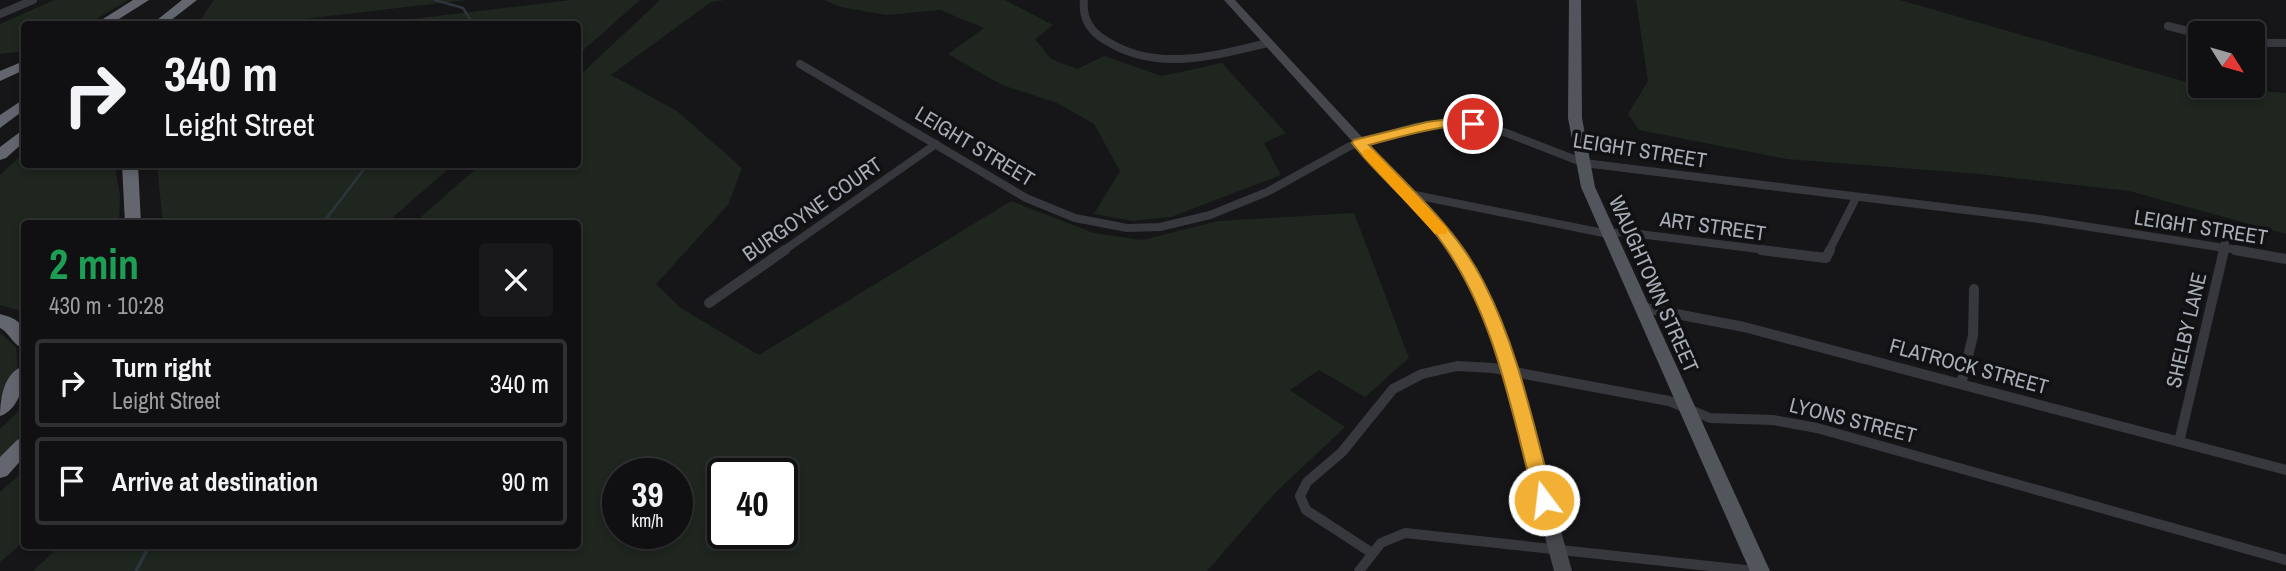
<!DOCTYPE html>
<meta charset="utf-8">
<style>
:root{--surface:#101012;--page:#19191b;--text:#f1f3f6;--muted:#9c9d9f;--line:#303032}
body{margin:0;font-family:"Archivo Narrow",sans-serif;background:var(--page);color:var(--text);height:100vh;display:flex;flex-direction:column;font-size:26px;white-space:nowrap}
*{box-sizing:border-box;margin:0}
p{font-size:23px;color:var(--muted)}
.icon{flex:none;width:38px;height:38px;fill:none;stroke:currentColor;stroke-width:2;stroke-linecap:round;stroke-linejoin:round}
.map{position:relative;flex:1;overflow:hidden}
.details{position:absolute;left:21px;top:220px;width:560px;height:329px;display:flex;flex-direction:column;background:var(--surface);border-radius:7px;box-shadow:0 4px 10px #0003,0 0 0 2px var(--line)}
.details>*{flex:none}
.banner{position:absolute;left:21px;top:21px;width:560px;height:147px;border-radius:7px;box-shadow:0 4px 10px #0003,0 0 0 2px var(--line);background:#101012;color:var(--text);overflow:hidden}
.needle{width:46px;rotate:127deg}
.buttons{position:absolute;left:2188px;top:21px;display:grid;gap:14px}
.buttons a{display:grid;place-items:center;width:77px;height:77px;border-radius:7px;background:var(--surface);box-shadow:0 4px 10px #0003,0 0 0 2px var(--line);font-size:35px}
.speed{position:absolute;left:602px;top:458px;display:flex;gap:14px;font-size:35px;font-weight:700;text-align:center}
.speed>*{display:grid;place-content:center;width:91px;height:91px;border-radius:50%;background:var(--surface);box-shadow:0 4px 10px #0003,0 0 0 2px var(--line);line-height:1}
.speed small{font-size:18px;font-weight:400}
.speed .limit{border:4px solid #111;border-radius:10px;background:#fff;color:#111}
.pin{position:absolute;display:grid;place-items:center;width:60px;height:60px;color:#fff;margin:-30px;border:4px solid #fff;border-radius:50%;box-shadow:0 2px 7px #0007}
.me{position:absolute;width:77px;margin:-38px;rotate:345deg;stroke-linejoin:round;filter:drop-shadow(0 0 5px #0008)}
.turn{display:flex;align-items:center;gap:24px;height:147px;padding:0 28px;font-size:32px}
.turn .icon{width:91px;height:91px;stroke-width:2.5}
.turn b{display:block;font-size:49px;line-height:60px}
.round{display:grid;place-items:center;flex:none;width:74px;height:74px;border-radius:7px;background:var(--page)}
.summary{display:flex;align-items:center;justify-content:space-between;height:119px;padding:0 28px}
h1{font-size:42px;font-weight:700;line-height:52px;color:#1e9e55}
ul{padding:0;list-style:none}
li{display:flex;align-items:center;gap:21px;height:88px;margin:0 14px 10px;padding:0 14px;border:4px solid var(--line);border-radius:7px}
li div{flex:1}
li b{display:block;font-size:26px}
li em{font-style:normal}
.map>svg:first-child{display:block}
.green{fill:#1e261f;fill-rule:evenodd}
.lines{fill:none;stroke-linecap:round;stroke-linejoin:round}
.stream-far1{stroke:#2c353c;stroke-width:2.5}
.stream{stroke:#2c353c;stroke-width:3.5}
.street-far1{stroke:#37383d;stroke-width:8}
.street{stroke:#37383d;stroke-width:10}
.secondary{fill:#45474d;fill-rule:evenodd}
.primary{fill:#53555c;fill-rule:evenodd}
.highway{fill:#63666e;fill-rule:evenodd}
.route{fill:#f2b134;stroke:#9d7322;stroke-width:2}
.slow{fill:#f59e0b}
.labels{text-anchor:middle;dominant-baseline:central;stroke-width:7;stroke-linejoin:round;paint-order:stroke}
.street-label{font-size:21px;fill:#a8adb8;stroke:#111113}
</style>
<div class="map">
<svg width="2286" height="571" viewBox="0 0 2286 571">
<rect width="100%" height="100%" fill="#161618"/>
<!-- green -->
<g class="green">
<polygon points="54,0 128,0 88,24 24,24 24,51 0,54 0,24"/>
<polygon points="214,0 467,0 260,24 202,24 199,22"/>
<polygon points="571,0 640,0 578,55 578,24 371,24"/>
<path d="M 660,0 L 726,0 L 711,2 L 611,75 L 677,111 L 742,168 L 728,205 L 656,284 L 681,308 L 759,355 L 1011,201 L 1094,233 L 1142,240 L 1218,221 L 1354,213 L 1409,358 L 1365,397 L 1319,370 L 1290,390 L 1345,427 L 1275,493 L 1207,571 L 33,571 L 60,546 L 578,546 L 578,224 L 413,224 L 480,165 L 578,164 L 578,77 ZM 618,474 L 677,474 L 677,534 L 618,534 ZM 723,474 L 782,474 L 782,534 L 723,534 Z"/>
<polygon points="824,0 1005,0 1053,25 1035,39 1051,59 1077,69 1104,56 1162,76 1222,63 1286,133 1264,143 1281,175 1171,217 1132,221 1094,214 1120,171 1094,124 1057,103 1002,85 948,54 984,28 940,10 886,15 840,7"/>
<polygon points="1636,0 1900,0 2200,86 2286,93 2286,234 2129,191 1979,174 1787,159 1639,130 1628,114 1648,81"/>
<polygon points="24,153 24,164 115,165 120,196 119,224 24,224 24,312 0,305 0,175"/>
<polygon points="157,165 157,164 453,165 385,224 163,224"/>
<polygon points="0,333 16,347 18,371 0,400"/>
<polygon points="24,406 24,432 0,459 0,429"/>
<polygon points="24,471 24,541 0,562 0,492"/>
</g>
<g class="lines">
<!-- stream-far1 -->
<g class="stream-far1">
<polyline points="435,0 463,8 473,24"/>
<polyline points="322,224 368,164"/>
</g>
<!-- stream -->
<polyline class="stream" points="136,571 149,546"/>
<!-- street-far1 -->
<g class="street-far1">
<path d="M 1084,0 C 1082,18 1090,31 1105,40 C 1156,73 1213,56 1268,43"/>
<polyline points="0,14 33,0"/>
<polyline points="2168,26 2200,34"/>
<polyline points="2252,43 2286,43"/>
<polyline points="800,64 1026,198 1075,218 1127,228 1160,227 1210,215 1267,192 1350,146 1415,127 1460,122 1491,127 1584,163 2039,219 2244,251"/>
<polyline points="1405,193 1608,234 1623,232 1774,251"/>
<polyline points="783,251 936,144"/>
<polyline points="1829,251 1856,198"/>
<polyline points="2223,251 2229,226"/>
</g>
<!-- street -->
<g class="street">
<polyline points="1761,250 1826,258 1830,250"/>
<polyline points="2235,250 2286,259"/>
<polyline points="709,303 785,250"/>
<polyline points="1640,307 1744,327 2286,470"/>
<polyline points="1961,384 1973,336 1974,289"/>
<polyline points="2179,442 2224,250"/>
<polyline points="1372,553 1306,510 1300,496 1307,482 1342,452 1393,389 1422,374 1457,366 1493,368 1669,401 1710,418 1773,420 1817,428 2286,560"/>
<polyline points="1359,571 1381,543 1405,533 1755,571"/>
</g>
<!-- secondary -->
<polygon class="secondary" points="1224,0 1235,0 1448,230 1484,283 1500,321 1517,371 1572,571 1554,571 1501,371 1486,321 1470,284 1438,236"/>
<!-- primary -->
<polygon class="primary" points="1569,0 1581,0 1582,118 1595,187 1770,571 1750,571 1581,187 1568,118"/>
<!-- highway -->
<g class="highway">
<polygon points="133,0 149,0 111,24 95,24"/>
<polygon points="182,0 197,0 166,24 152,24"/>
<polygon points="24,61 24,70 0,81 0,71"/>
<polygon points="24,99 24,110 0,128 0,115"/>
<polygon points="24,129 24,142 6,158 0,160 0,147"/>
<polygon points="122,164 138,164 141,224 125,224"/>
<path d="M 0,314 C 23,320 24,326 24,348 C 13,346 10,333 0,328 Z"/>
<path d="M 24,366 C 25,383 19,410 0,416 C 0,398 4,372 24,366 Z"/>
<polygon points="24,437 24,457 7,476 0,478 0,457 17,440"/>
</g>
</g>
<!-- route -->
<path class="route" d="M 1457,118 L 1478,121 L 1480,124 C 1472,130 1463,125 1453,126 C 1424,129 1397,138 1369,145 C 1410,188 1459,231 1485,285 C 1519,351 1534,429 1554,500 L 1551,505 L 1544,508 L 1538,505 L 1535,500 C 1511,411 1495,312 1438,237 C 1413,203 1378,177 1352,143 L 1354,140 L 1427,122 Z"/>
<!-- slow -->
<polygon class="slow" points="1368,149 1373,150 1446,227 1448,230 1446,234 1435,234 1363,156 1363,150"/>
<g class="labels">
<!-- street labels -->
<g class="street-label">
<text transform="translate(975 146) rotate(31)">LEIGHT STREET</text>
<text transform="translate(1640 150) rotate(9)">LEIGHT STREET</text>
<text transform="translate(812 209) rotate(-35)">BURGOYNE COURT</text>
<text transform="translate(1713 226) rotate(8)">ART STREET</text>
<text transform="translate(2201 227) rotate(9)">LEIGHT STREET</text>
<text transform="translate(1654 284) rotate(66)">WAUGHTOWN STREET</text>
<text transform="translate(2186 330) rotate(-77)">SHELBY LANE</text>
<text transform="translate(1969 366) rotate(15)">FLATROCK STREET</text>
<text transform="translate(1853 420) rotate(14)">LYONS STREET</text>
</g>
</g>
</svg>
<div class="buttons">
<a><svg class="needle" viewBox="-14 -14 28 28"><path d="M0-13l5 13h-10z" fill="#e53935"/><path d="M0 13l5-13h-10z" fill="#9c9d9f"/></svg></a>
</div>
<div class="speed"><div>39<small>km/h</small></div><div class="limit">40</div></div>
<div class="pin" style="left:1473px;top:124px;background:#d93025"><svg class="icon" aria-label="arrive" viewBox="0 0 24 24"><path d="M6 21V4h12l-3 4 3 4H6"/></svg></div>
<svg class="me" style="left:1544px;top:500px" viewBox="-20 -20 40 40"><circle r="17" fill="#f2b134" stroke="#fff" stroke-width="3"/><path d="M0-11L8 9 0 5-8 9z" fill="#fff"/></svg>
<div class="banner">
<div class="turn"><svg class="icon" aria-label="right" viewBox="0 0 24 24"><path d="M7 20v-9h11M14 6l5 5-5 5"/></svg><div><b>340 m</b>Leight Street</div></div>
</div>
<section class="details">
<div class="summary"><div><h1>2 min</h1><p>430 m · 10:28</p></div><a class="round"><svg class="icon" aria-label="close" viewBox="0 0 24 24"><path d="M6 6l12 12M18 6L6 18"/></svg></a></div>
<ul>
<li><svg class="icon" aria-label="right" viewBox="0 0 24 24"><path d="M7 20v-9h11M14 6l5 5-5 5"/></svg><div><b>Turn right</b><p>Leight Street</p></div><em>340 m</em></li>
<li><svg class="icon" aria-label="arrive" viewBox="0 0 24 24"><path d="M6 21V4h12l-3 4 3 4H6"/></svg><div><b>Arrive at destination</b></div><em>90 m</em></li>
</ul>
</section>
</div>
